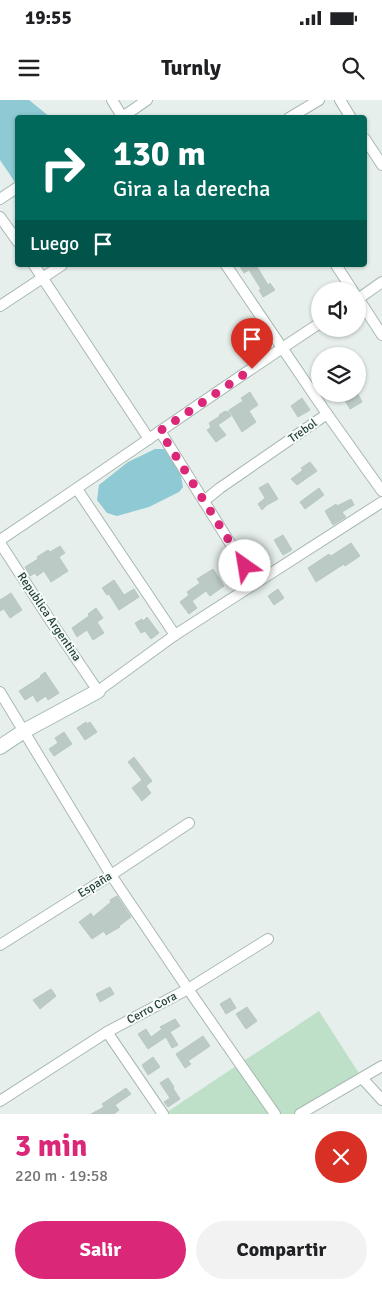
<!DOCTYPE html>
<html lang="es">
<meta charset="utf-8">
<style>
:root{--surface:#fff;--page:#f2f2f2;--text:#202124;--muted:#757577;--accent:#db2777}
body{margin:0;font-family:Signika,sans-serif;background:var(--page);color:var(--text);height:100vh;display:flex;flex-direction:column;font-size:19px;white-space:nowrap}
*{box-sizing:border-box;margin:0}
p{font-size:16px;color:var(--muted)}
.icon{flex:none;width:28px;height:28px;fill:none;stroke:currentColor;stroke-width:2;stroke-linecap:round;stroke-linejoin:round}
.map{position:relative;height:1014px;overflow:hidden}
.drawer{display:flex;flex-direction:column;background:var(--surface);flex:1}
.drawer>*{flex:none}
.hud{position:absolute;left:15px;top:15px;width:352px;height:152px;border-radius:5px;box-shadow:0 1px 4px #0004;background:#00695c;color:#fff;overflow:hidden}
.buttons{position:absolute;left:311px;top:182px;display:grid;gap:10px}
.buttons a{display:grid;place-items:center;width:55px;height:55px;border-radius:50%;background:var(--surface);box-shadow:0 1px 4px #0004;font-size:25px}
.pin{position:absolute;display:grid;place-items:center;width:42px;height:42px;color:#fff;margin:-51px -21px;border-radius:50% 50% 50% 0;rotate:-45deg;box-shadow:0 0 5px #0007}
.pin .icon{rotate:45deg}
.me{position:absolute;width:55px;margin:-28px;rotate:328deg;stroke-linejoin:round;filter:drop-shadow(0 0 4px #0008)}
.turn{display:flex;align-items:center;gap:18px;height:105px;padding:0 15px;font-size:22px}
.turn .icon{width:65px;height:65px;stroke-width:2.5}
.turn b{display:block;font-size:35px;line-height:42px}
.then{display:flex;align-items:center;height:48px;padding:0 15px;background:#0003;gap:10px;font-size:19px}
.round{display:grid;place-items:center;flex:none;width:52px;height:52px;border-radius:26px;background:var(--page)}
.headline{display:flex;align-items:center;justify-content:space-between;height:85px;padding:0 15px}
h1{font-size:30px;font-weight:700;line-height:38px;color:var(--accent)}
.action{display:flex;gap:10px;margin-top:auto;padding:10px 15px}
.action a{flex:1;height:58px;border-radius:30px;background:var(--accent);color:#fff;font-size:20px;font-weight:700;line-height:58px;text-align:center}
.action a+a{background:var(--page);color:var(--text)}
.status{display:flex;justify-content:space-between;align-items:center;height:35px;padding:0 25px;background:var(--surface);direction:ltr}
.status svg{height:14px;fill:currentColor}
header{display:flex;justify-content:space-between;align-items:center;height:65px;padding:0 15px;background:var(--surface);font-size:22px;font-weight:700}
.map>svg:first-child{display:block}
.green{fill:#bfe0c8}
.water{fill:#8ec9d4}
.building{fill:#bbcac4;stroke:#b8c9c2}
.lines{fill:none;stroke-linecap:round;stroke-linejoin:round}
.street-casing{stroke:#a8b8b2;stroke-width:12}
.secondary-casing{stroke:#a4bbb3;stroke-width:16}
.street{stroke:#fff;stroke-width:10}
.secondary{stroke:#fff;stroke-width:14}
.route{stroke:#db2777;stroke-width:9;stroke-dasharray:0 16.2}
.labels{text-anchor:middle;dominant-baseline:central;stroke-width:4;stroke-linejoin:round;paint-order:stroke}
.street-label{font-size:12px;fill:#24423a;stroke:#f7fbf9}
</style>
<div class="status"><b>19:55</b><svg viewBox="0 0 49 12"><path d="M0 12V9h3v3zM5 12V6h3v6zM10 12V3h3v9zM15 12V0h3v12zM26 1h20v11H26zM47 4h2v5h-2z"/></svg></div>
<header><svg class="icon" aria-label="menu" viewBox="0 0 24 24"><path d="M4 6h16M4 12h16M4 18h16"/></svg>Turnly<svg class="icon" aria-label="search" viewBox="0 0 24 24"><circle cx="10" cy="10" r="6"/><path d="M15 15l6 6"/></svg></header>
<div class="map">
<svg width="382" height="1014" viewBox="0 0 382 1014">
<rect width="100%" height="100%" fill="#e6efeb"/>
<!-- green -->
<polygon class="green" points="319,911 362,978 300,1014 164,1014"/>
<!-- water -->
<g class="water">
<polygon points="0,0 29,0 50,17 18,18 17,85 0,60"/>
<polygon points="155,349 170,349 180,371 183,387 179,392 149,407 117,416 107,413 97,400 99,385 128,362"/>
</g>
<!-- building -->
<g class="building">
<polygon points="239,165 256,165 268,185 270,183 275,190 263,197 259,190 261,189 249,170 244,173"/>
<polygon points="250,292 258,305 249,311 256,322 242,332 229,310 243,301 241,298"/>
<polygon points="341,294 358,294 362,302 350,309"/>
<polygon points="302,298 310,310 298,317 291,306"/>
<polygon points="225,311 226,312 228,311 231,316 218,325 226,335 216,342 207,330 211,327 209,323 220,316 219,315"/>
<polygon points="310,362 317,371 297,385 291,379 303,370 301,368"/>
<polygon points="268,383 278,399 267,405 262,410 258,404 265,398 259,388"/>
<polygon points="319,388 324,395 305,409 300,402"/>
<polygon points="351,399 354,405 342,412 346,417 333,425 325,411 336,404 337,406"/>
<polygon points="283,435 292,450 283,455 274,440"/>
<polygon points="351,443 360,456 345,466 344,464 316,482 308,468 329,454 331,456"/>
<polygon points="60,446 65,453 59,457 68,471 51,482 44,471 37,476 35,473 30,476 25,467 38,459 37,457 48,450 50,452"/>
<polygon points="213,469 224,486 210,496 206,491 192,501 197,508 189,514 180,502 189,495 187,492 200,483 197,479"/>
<polygon points="114,480 124,495 134,489 139,497 119,510 109,494 107,495 102,488"/>
<polygon points="278,489 284,498 274,505 268,496"/>
<polygon points="11,493 22,510 10,518 4,509 0,511 0,500"/>
<polygon points="96,508 103,518 97,522 104,533 93,540 87,530 77,537 72,528 89,516 88,514"/>
<polygon points="147,517 159,533 151,539 145,531 141,533 135,523 142,519 143,521"/>
<polygon points="45,572 59,593 48,600 46,596 37,602 33,595 25,600 19,591 41,577 40,576"/>
<polygon points="86,622 87,624 90,622 97,632 85,640 77,628"/>
<polygon points="64,632 72,644 54,656 49,649 58,643 55,638"/>
<polygon points="134,657 152,681 146,686 151,693 142,701 132,688 142,680 128,662"/>
<polygon points="117,796 131,817 119,826 120,827 106,835 104,831 92,839 79,822 91,813 93,817 111,802 110,800"/>
<polygon points="110,887 114,894 100,902 96,894"/>
<polygon points="51,889 56,896 40,909 33,900"/>
<polygon points="230,898 236,908 226,914 220,904"/>
<polygon points="247,907 257,921 246,929 236,914"/>
<polygon points="175,919 180,926 170,932 178,945 172,948 166,937 148,949 138,934 146,929 151,937 162,929 160,927"/>
<polygon points="203,936 210,946 188,961 191,964 185,968 176,954"/>
<polygon points="153,957 160,967 148,975 142,965"/>
<polygon points="168,978 174,987 173,988 180,999 168,1007 164,1002 170,998 160,983"/>
<polygon points="126,988 131,994 115,1005 119,1010 114,1014 91,1014 104,1007 102,1004"/>
</g>
<g class="lines">
<defs>
<g id="street">
<polyline points="112,0 123,18"/>
<polyline points="340,0 351,18"/>
<polyline points="121,18 147,0"/>
<polyline points="289,18 319,0"/>
<polyline points="365,39 382,65"/>
<polyline points="0,99 18,87"/>
<polyline points="0,117 18,142"/>
<polyline points="34,165 149,339"/>
<polyline points="336,165 353,191"/>
<polyline points="358,198 382,235"/>
<polyline points="358,199 382,182"/>
<polyline points="0,206 62,165"/>
<polyline points="327,314 382,391"/>
<polyline points="160,331 255,483"/>
<polyline points="77,389 175,535"/>
<polyline points="204,401 220,388 327,314 226,165"/>
<path d="M 0,440 C 107,369 212,294 320,223"/>
<polyline points="0,443 48,517 98,591 175,535 382,402"/>
<polyline points="0,592 111,775 188,889 107,932 0,1001"/>
<polyline points="268,839 188,889 275,1014"/>
<polyline points="0,845 111,775 189,723"/>
<polyline points="107,932 163,1014"/>
<polyline points="362,978 382,1000"/>
<polyline points="300,1014 382,966"/>
</g>
<polyline id="secondary" points="0,647 24,631 98,591"/>
</defs>
<!-- street casing -->
<use href="#street" class="street-casing"/>
<!-- secondary casing -->
<use href="#secondary" class="secondary-casing"/>
<!-- street -->
<use href="#street" class="street"/>
<!-- secondary -->
<use href="#secondary" class="secondary"/>
</g>
<g class="lines">
<!-- route -->
<polyline class="route" points="245,466 160,331 252,269"/>
</g>
<g class="labels">
<!-- street labels -->
<g class="street-label">
<text transform="translate(303 331) rotate(-35)">Trebol</text>
<text transform="translate(49 517) rotate(56)">Republica Argentina</text>
<text transform="translate(95 785) rotate(-32)">España</text>
<text transform="translate(152 908) rotate(-28)">Cerro Cora</text>
</g>
</g>
</svg>
<div class="buttons">
<a><svg class="icon" aria-label="sound" viewBox="0 0 24 24"><path d="M4 9h4l5-4v14l-5-4H4zM17 9q2 3 0 6"/></svg></a>
<a><svg class="icon" aria-label="layers" viewBox="0 0 24 24"><path d="M12 4l9 5-9 5-9-5zM3 14l9 5 9-5"/></svg></a>
</div>
<div class="pin" style="left:252px;top:269px;background:#d93025"><svg class="icon" aria-label="arrive" viewBox="0 0 24 24"><path d="M6 21V4h12l-3 4 3 4H6"/></svg></div>
<svg class="me" style="left:245px;top:466px" viewBox="-20 -20 40 40"><circle r="19" fill="#fff"/><path d="M0-13L10 11 0 6-10 11z" fill="#db2777"/></svg>
<div class="hud">
<div class="turn"><svg class="icon" aria-label="right" viewBox="0 0 24 24"><path d="M7 20v-9h11M14 6l5 5-5 5"/></svg><div><b>130 m</b>Gira a la derecha</div></div>
<div class="then">Luego<svg class="icon" aria-label="arrive" viewBox="0 0 24 24"><path d="M6 21V4h12l-3 4 3 4H6"/></svg></div>
</div>
</div>
<section class="drawer">
<div class="headline"><div><h1>3 min</h1><p>220 m · 19:58</p></div><a class="round" style="background:#d93025;color:#fff"><svg class="icon" aria-label="close" viewBox="0 0 24 24"><path d="M6 6l12 12M18 6L6 18"/></svg></a></div>
<div class="action"><a>Salir</a><a>Compartir</a></div>
</section>
